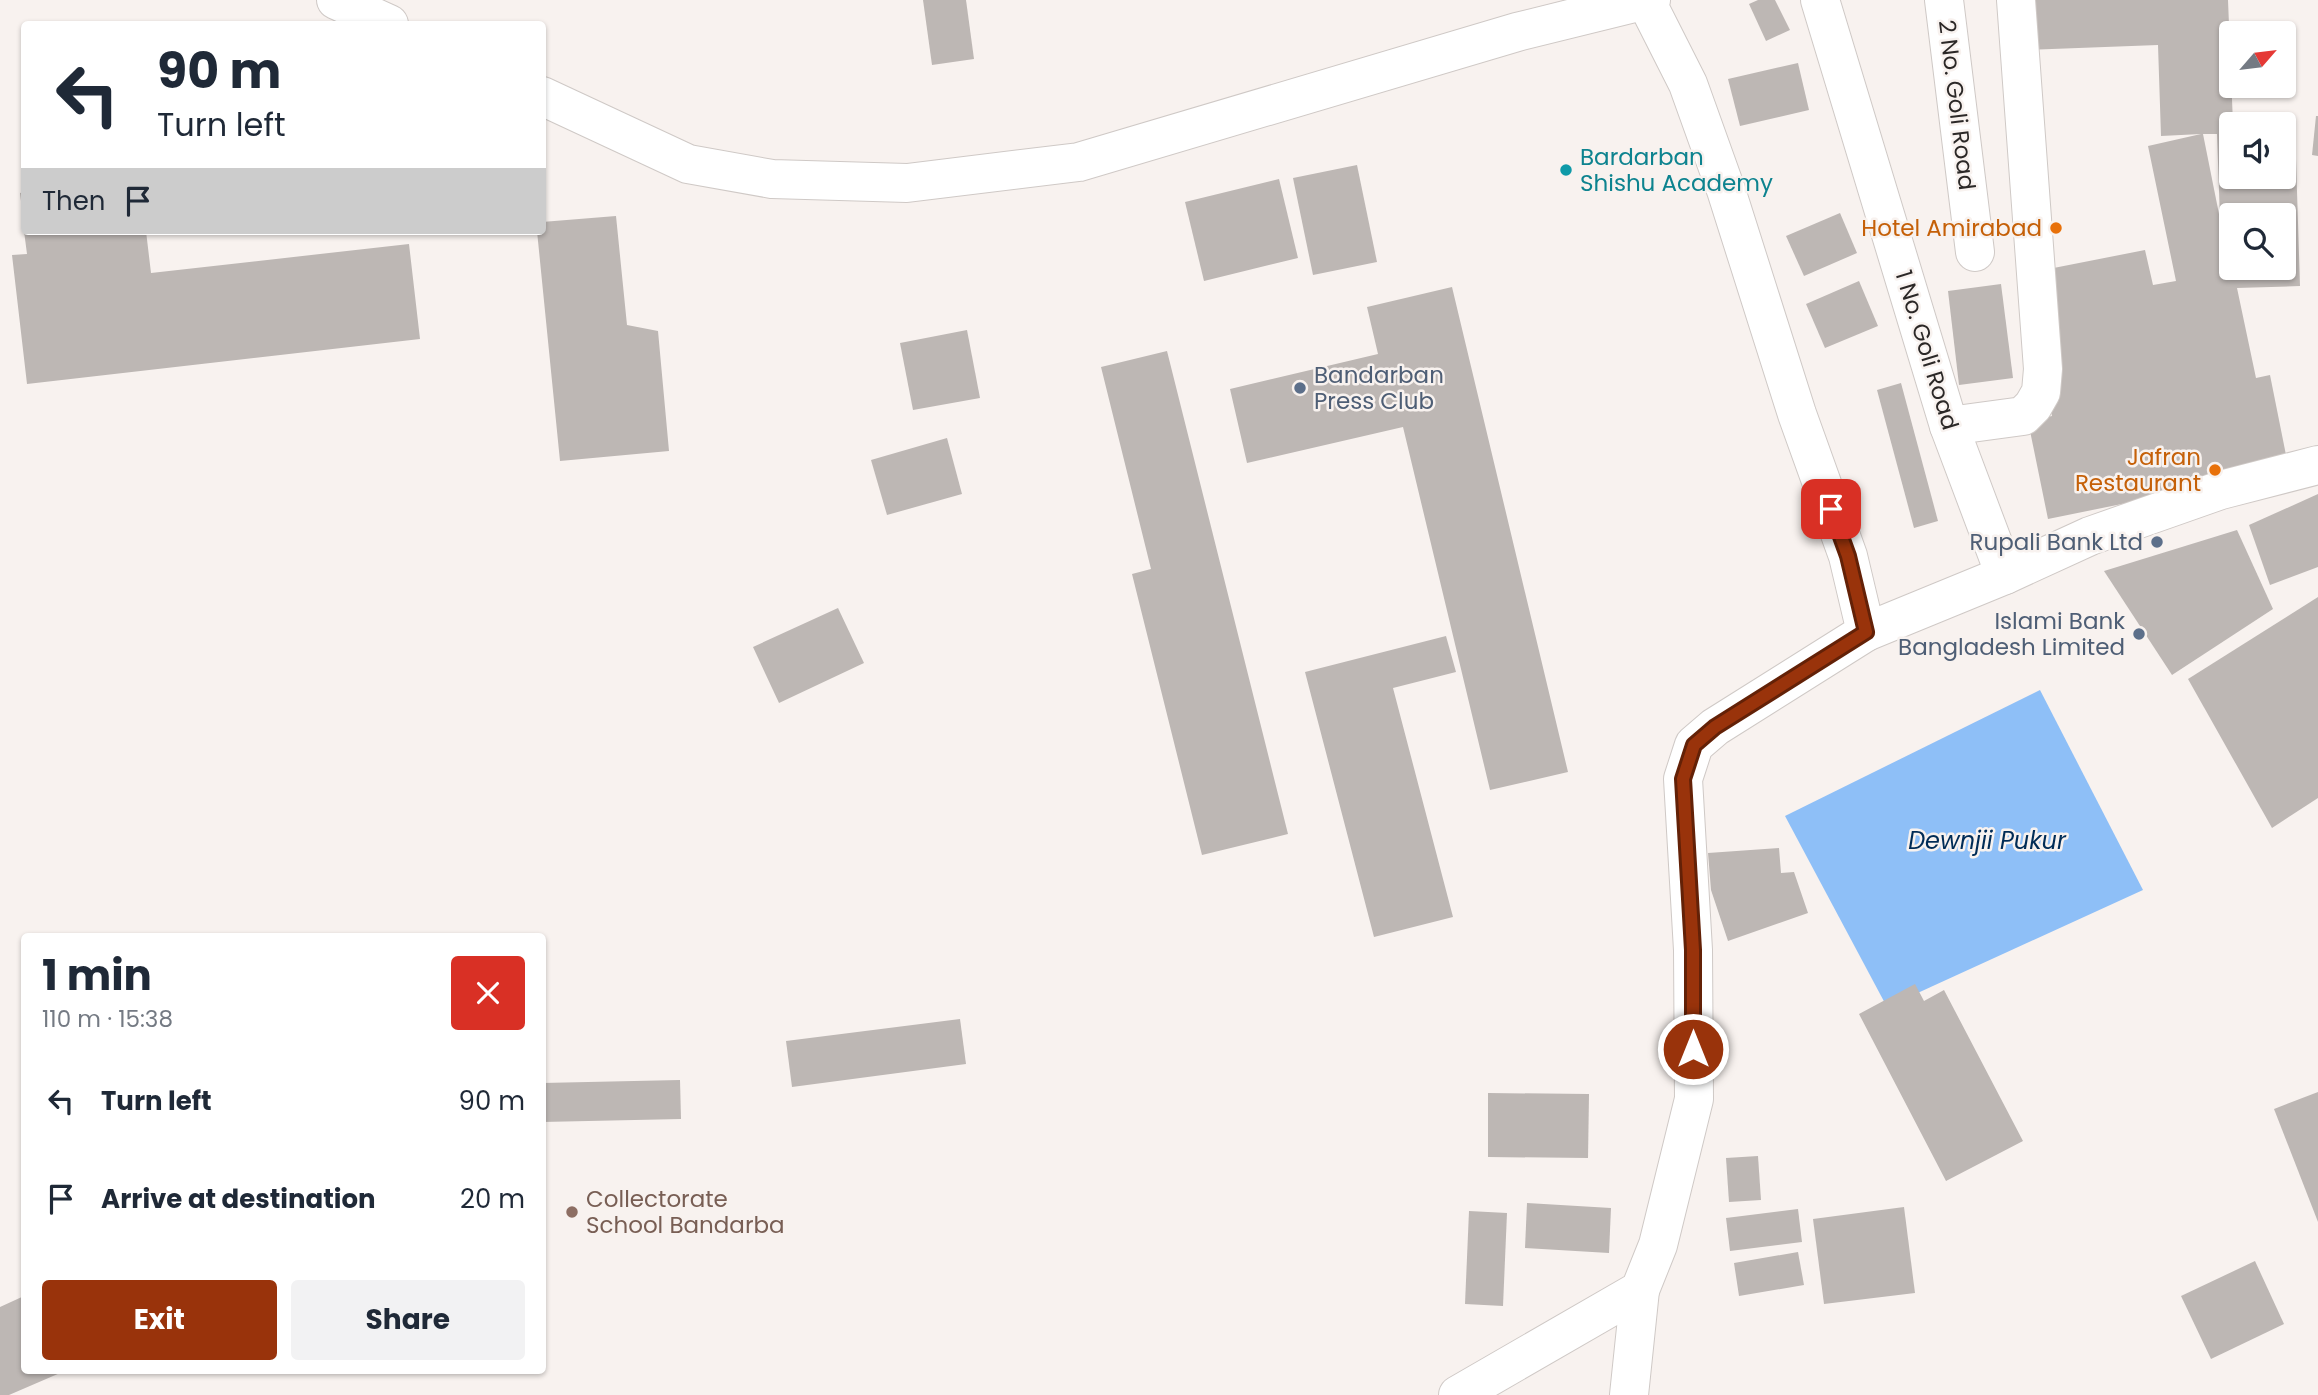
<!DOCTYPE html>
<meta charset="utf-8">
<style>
:root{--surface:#fff;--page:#f2f2f3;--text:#1f2937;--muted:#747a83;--accent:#99330b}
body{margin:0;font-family:Poppins,sans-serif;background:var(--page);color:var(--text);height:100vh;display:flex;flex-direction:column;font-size:26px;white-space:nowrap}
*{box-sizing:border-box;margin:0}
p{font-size:23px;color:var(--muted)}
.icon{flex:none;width:38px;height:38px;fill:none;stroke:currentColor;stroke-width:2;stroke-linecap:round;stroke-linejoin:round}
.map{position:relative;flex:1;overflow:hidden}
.details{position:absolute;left:21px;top:933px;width:525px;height:441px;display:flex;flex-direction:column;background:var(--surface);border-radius:7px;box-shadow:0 2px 5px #0004}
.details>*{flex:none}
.top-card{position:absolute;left:21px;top:21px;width:525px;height:214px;border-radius:7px;box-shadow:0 2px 5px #0004;background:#fff;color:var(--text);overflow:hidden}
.needle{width:46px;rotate:62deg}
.controls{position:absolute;left:2219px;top:21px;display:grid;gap:14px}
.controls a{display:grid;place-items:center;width:77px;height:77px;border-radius:7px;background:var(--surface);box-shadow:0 2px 5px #0004;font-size:35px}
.pin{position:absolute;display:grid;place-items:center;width:60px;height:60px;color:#fff;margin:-30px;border-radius:14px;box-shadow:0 4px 10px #0006}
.me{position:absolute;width:77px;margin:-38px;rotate:0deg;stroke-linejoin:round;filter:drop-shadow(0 0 5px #0008)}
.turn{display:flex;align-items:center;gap:24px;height:147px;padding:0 21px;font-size:32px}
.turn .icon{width:91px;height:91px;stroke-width:2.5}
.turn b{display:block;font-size:49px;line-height:60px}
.then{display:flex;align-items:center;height:66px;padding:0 21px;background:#0003;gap:14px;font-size:26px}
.round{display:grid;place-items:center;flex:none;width:74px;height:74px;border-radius:7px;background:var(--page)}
.headline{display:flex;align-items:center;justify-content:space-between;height:119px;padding:0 21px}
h1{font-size:42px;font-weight:700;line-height:52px}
.button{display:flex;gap:14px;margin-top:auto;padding:14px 21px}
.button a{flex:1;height:80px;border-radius:7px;background:var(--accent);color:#fff;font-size:28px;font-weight:700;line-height:80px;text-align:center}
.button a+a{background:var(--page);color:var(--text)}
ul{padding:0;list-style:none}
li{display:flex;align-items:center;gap:21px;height:98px;padding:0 21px}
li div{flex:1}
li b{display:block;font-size:26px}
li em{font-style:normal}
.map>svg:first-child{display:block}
.water{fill:#8ebff7}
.building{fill:#bdb7b4;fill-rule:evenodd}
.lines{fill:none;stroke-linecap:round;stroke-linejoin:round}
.street-casing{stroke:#cfc9c6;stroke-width:40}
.primary-casing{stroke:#cfc9c6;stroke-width:40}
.street{stroke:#fff;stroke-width:38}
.primary{stroke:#fff;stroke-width:38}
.route-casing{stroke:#632107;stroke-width:18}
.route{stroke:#99330b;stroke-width:12}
.culture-dot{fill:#0f9aa8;stroke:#f8f2ef;stroke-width:2.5}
.food-dot{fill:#e8710a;stroke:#f8f2ef;stroke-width:2.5}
.service-dot{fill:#5c6f8a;stroke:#f8f2ef;stroke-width:2.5}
.education-dot{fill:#8d6e63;stroke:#f8f2ef;stroke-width:2.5}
.labels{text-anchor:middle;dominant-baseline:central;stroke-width:5;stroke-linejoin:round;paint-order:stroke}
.street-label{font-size:23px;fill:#2b2827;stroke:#f8f2ef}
.culture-label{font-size:23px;fill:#0d838f;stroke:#f8f2ef;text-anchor:start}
.food-label{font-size:23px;fill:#c56008;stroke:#f8f2ef;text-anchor:end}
.service-label{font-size:23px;fill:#4e5e75;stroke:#f8f2ef;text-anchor:end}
.education-label{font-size:23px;fill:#785e54;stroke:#f8f2ef;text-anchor:start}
.water-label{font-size:24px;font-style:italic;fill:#002c57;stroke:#f8f2ef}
</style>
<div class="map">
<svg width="2318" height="1395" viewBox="0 0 2318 1395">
<rect width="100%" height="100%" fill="#f8f2ef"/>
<!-- water -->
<polygon class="water" points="2040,690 2143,890 1887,1007 1785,816"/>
<!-- building -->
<g class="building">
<polygon points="923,0 966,0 974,59 932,65"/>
<polygon points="1758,0 1775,0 1790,30 1766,41 1749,4"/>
<path d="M 2021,0 L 2228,0 L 2233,124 L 2231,177 L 2284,177 L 2284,128 L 2295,127 L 2300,286 L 2237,288 L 2256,378 L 2270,375 L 2289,470 L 2048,519 L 2028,421 L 2052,416 L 2023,274 L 2145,250 L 2153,285 L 2176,281 L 2148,146 L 2201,134 L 2161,136 L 2158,45 L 2023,50 ZM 2203,134 L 2217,134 L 2220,219 ZM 2231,215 L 2284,215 L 2284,268 L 2231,268 Z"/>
<polygon points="1798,63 1809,110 1740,126 1728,79"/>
<polygon points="2316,116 2318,116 2318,156 2312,155"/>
<polygon points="1357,165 1377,262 1313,275 1293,178"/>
<polygon points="1279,179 1298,258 1204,281 1185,202"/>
<polygon points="24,192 24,217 23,217 20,193"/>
<polygon points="1840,213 1857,253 1804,276 1786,236"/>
<polygon points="616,216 627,325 658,331 669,451 560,461 537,231 542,231 542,222"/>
<polygon points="24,231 146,231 151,273 409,244 420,339 27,384 12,255 27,254"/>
<polygon points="1859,281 1878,326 1825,348 1806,304"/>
<polygon points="2001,284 2013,378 1959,385 1948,291"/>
<polygon points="1452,287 1568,772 1490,790 1403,427 1247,463 1230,389 1378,354 1367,307"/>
<polygon points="967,330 980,398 913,410 900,343"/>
<polygon points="1167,351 1288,834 1202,855 1132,574 1151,569 1101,367"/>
<polygon points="1901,383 1938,521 1914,528 1877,390"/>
<polygon points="947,438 962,494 887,515 871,460"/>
<polygon points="2318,494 2318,567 2270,585 2249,525"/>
<polygon points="2237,530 2273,609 2172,675 2104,571"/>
<polygon points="2318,597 2318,798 2272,828 2188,679"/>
<polygon points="838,608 864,663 779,703 753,647"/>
<polygon points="1446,636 1456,672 1393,688 1453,917 1374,937 1305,672"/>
<polygon points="1779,848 1781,873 1794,872 1808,913 1728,941 1711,890 1708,853"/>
<polygon points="1915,984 1924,1001 1944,990 2023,1141 1946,1181 1859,1014"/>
<polygon points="960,1019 966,1064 792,1087 786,1041"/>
<polygon points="680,1080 681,1119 542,1122 542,1083"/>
<polygon points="2318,1092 2318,1222 2274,1109"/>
<polygon points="1488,1093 1589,1094 1588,1158 1488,1157"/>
<polygon points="1758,1156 1761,1200 1729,1202 1726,1158"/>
<polygon points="1527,1203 1611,1208 1609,1253 1525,1248"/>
<polygon points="1904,1207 1915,1293 1824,1304 1813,1219"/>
<polygon points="1798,1209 1802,1242 1730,1251 1726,1218"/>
<polygon points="1469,1211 1507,1213 1503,1306 1465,1304"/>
<polygon points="1798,1252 1804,1285 1739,1296 1734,1263"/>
<polygon points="2255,1261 2284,1324 2211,1359 2181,1296"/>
<polygon points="24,1296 24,1370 67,1370 9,1395 0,1395 0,1307"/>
</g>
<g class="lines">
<defs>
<g id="street">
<polyline points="1820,0 1949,426 2005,575"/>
<polyline points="1944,0 1975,252"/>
<polyline points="1949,426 2023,416 2033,406 2041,392 2043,369 2016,0"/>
<polyline points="1866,632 2005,575 2090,536 2221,490 2318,465"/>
<polyline points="1458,1395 1640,1290 1658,1245 1694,1099 1693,950 1683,779 1694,745 1715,727 1866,632 1848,556 1797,414 1726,190 1688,84 1646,1 1651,0"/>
<polyline points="1629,1395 1640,1290"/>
</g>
<g id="primary">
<polyline points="336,0 389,24"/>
<polyline points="542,96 688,164 772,179 907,183 1079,162 1517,32 1646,0"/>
</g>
</defs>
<!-- street casing -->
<use href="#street" class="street-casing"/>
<!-- primary casing -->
<use href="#primary" class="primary-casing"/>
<!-- street -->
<use href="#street" class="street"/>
<!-- primary -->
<use href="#primary" class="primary"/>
</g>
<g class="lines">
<defs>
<polyline id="route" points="1693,1049 1693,950 1683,779 1694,745 1715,727 1866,632 1848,556 1831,509"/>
</defs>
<!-- route casing -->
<use href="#route" class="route-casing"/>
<!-- route -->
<use href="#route" class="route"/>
</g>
<!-- markers -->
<circle class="culture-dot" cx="1566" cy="170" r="7"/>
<g class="food-dot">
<circle cx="2056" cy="228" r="7"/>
<circle cx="2215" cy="470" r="7"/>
</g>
<g class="service-dot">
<circle cx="1300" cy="388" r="7"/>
<circle cx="2157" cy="542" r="7"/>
<circle cx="2139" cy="634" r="7"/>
</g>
<circle class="education-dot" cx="572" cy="1212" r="7"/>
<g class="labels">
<!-- street labels -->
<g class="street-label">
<text transform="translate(1957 105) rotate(83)">2 No. Goli Road</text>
<text transform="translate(1927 350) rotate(73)">1 No. Goli Road</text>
</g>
<!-- culture labels -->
<g class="culture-label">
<text x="1580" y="157">Bardarban<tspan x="1580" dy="26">Shishu Academy</tspan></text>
</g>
<!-- food labels -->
<g class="food-label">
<text x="2042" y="228">Hotel Amirabad</text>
<text x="2201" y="457">Jafran<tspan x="2201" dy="26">Restaurant</tspan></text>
</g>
<!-- service labels -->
<g class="service-label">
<text x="1314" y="375" text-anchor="start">Bandarban<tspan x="1314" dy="26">Press Club</tspan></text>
<text x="2143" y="542">Rupali Bank Ltd</text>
<text x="2125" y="621">Islami Bank<tspan x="2125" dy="26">Bangladesh Limited</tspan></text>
</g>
<!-- education labels -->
<g class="education-label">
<text x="586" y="1199">Collectorate<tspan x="586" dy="26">School Bandarba</tspan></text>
</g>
<!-- water labels -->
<g class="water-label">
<text x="1987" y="840">Dewnjii Pukur</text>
</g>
</g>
</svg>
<div class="controls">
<a><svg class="needle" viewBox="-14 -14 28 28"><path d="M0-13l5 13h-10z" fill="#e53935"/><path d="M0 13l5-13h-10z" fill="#747a83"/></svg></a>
<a><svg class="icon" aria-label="sound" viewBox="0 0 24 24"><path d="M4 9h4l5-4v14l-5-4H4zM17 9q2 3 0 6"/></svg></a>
<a><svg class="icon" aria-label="search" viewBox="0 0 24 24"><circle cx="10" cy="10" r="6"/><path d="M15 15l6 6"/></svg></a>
</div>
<div class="pin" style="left:1831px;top:509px;background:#d93025"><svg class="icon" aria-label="arrive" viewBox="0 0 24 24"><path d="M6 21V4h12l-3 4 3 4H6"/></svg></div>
<svg class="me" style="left:1693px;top:1049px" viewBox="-20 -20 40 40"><circle r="17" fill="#99330b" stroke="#fff" stroke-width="3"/><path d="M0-11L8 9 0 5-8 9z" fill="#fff"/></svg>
<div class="top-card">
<div class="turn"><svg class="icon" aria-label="left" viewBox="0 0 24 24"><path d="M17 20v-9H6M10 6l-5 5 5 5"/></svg><div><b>90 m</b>Turn left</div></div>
<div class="then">Then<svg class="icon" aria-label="arrive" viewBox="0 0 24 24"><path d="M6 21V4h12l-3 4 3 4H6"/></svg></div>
</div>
<section class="details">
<div class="headline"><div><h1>1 min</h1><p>110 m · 15:38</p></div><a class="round" style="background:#d93025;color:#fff"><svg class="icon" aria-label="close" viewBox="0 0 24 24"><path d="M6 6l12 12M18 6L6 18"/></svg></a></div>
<ul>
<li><svg class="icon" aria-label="left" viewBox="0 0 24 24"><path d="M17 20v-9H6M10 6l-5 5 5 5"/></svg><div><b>Turn left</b></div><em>90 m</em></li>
<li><svg class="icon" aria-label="arrive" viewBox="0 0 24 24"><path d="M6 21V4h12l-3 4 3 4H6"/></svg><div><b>Arrive at destination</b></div><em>20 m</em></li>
</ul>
<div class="button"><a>Exit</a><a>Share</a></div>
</section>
</div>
